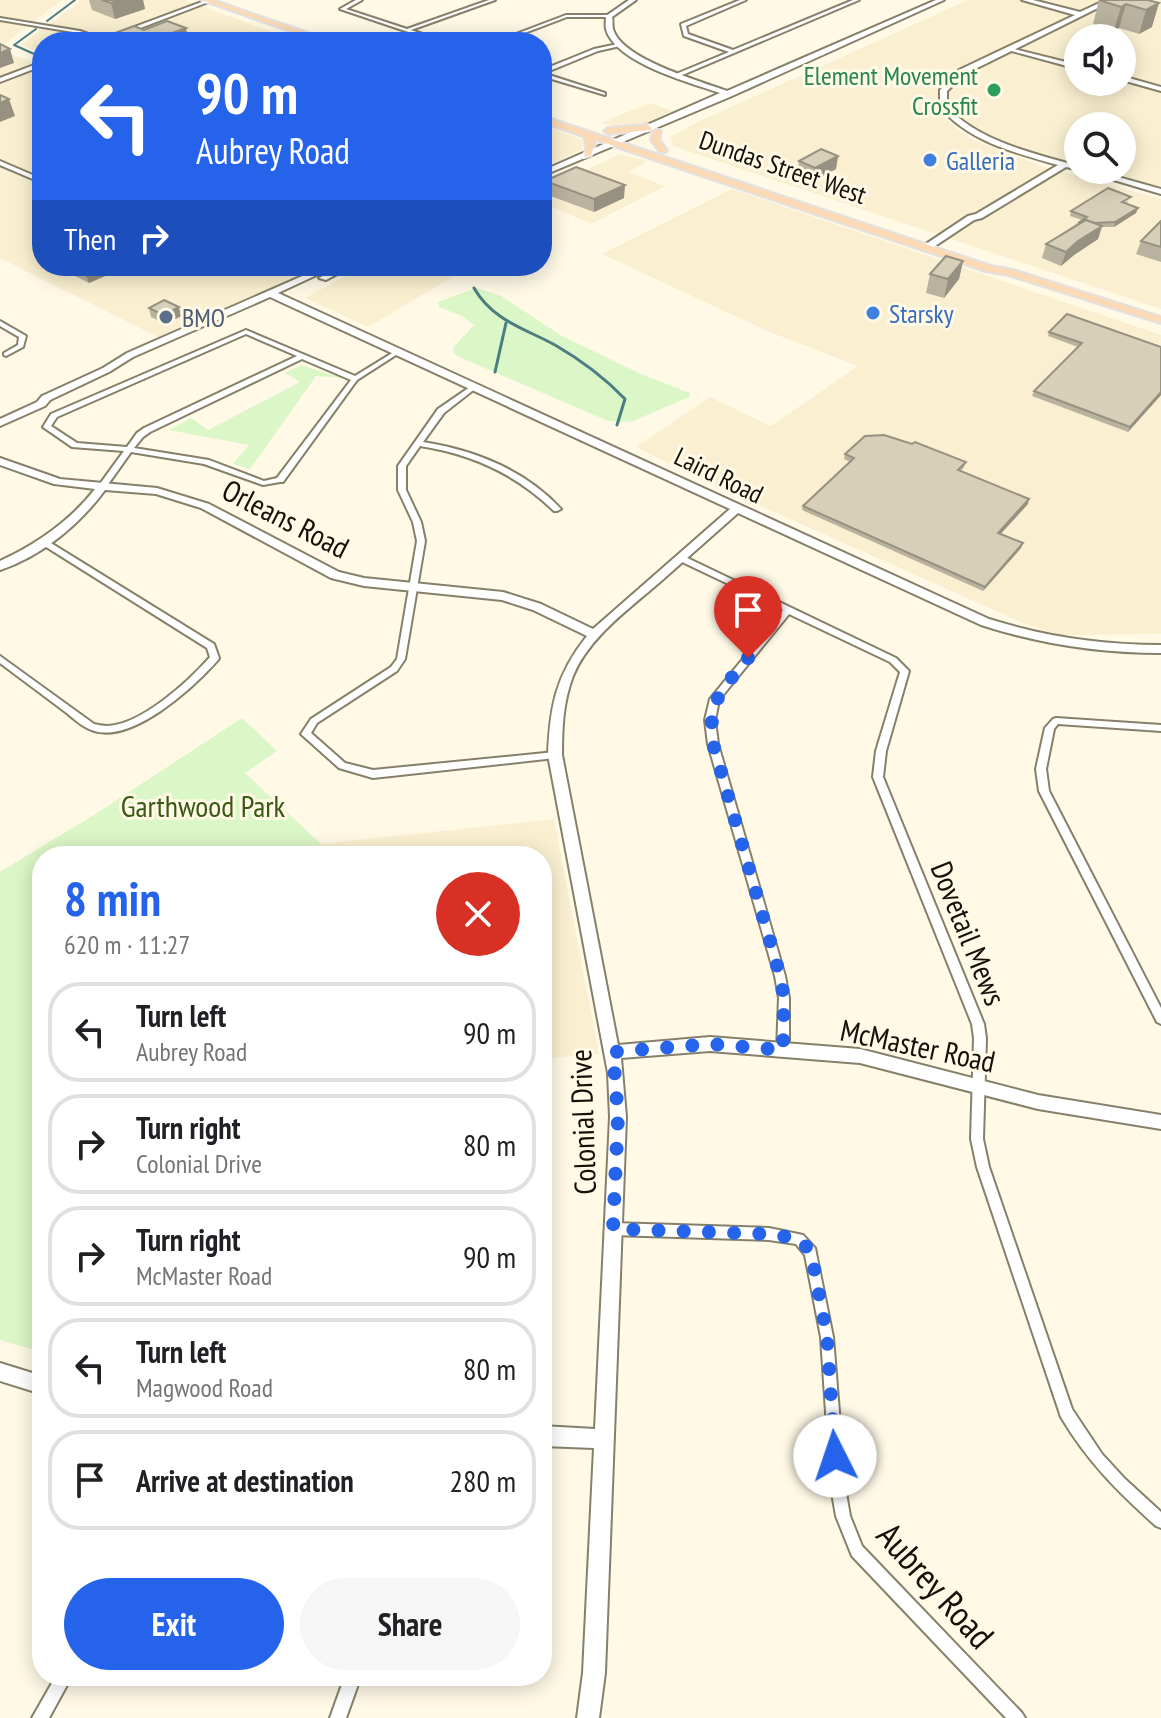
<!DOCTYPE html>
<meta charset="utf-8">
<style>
:root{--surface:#fff;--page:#f6f6f6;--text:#202124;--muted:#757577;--line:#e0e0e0;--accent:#2563eb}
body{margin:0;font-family:"PT Sans Narrow",sans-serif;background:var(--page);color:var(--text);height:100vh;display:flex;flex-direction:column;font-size:30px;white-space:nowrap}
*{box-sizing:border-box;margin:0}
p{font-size:26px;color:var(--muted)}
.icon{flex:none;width:44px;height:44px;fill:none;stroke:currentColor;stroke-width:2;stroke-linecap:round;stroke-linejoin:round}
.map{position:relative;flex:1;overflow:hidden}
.drawer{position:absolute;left:32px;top:846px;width:520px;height:840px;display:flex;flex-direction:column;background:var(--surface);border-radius:32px;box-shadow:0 4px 20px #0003}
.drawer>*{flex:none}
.banner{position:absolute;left:32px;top:32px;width:520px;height:244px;border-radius:32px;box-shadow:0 4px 20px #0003;background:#2563eb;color:#fff;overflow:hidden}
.fabs{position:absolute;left:1064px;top:24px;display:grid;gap:16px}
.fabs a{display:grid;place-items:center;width:72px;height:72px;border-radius:50%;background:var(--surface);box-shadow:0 4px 20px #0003;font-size:40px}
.pin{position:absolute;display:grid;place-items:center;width:68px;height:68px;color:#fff;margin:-82px -34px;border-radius:50% 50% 50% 0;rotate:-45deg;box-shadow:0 0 8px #0007}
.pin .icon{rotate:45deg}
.me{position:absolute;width:88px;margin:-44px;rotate:356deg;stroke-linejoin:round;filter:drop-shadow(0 0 6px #0008)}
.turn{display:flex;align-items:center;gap:28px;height:168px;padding:0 32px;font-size:36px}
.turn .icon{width:104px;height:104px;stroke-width:2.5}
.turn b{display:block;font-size:56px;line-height:68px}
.then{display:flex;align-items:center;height:76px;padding:0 32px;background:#0003;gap:16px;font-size:30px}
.round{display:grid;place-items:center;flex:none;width:84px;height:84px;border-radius:42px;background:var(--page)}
.headline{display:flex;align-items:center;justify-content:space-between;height:136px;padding:0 32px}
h1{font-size:48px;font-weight:700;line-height:60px;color:var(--accent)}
.primary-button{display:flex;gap:16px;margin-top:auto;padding:16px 32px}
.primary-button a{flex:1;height:92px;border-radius:48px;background:var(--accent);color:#fff;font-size:32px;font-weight:700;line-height:92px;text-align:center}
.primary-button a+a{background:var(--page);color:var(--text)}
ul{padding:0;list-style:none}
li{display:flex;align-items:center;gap:24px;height:100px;margin:0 16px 12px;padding:0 16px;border:4px solid var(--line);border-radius:32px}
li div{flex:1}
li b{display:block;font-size:30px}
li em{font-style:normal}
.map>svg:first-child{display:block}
.built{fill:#faf0d1;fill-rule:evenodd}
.green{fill:#dbf6c7}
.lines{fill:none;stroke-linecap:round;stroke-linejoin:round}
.stream-far1{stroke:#4a7e80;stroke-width:2}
.stream{stroke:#4a7e80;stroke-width:3}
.street-casing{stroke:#86806a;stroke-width:4}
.secondary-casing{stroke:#86806a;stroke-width:4}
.primary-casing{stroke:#e3e2e1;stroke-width:4}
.street{fill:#fff;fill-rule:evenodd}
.secondary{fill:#fff;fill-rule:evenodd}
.primary{fill:#fbdab5;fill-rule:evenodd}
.wall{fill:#b9b29e}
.shaded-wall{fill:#969181}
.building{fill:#d7cfb8;stroke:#969181;stroke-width:2}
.route{stroke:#2563eb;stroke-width:14;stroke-dasharray:0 25.2}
.leisure-dot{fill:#2e9e5b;stroke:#fff9e6;stroke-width:3}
.shop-dot{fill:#3f7fe0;stroke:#fff9e6;stroke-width:3}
.service-dot{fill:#5c6f8a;stroke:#fff9e6;stroke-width:3}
.labels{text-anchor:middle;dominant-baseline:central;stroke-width:6;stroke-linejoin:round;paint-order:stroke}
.far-leisure-label{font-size:26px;fill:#27864d;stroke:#fff9e6;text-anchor:end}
.far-shop-label{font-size:26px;fill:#366cbe;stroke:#fff9e6;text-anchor:start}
.far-street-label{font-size:26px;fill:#121008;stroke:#fff9e6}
.far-service-label{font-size:26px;fill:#4e5e75;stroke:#fff9e6;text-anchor:start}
.street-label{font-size:30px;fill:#121008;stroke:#fff9e6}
.park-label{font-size:30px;fill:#375913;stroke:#fff9e6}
.near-street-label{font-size:36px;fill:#121008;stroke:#fff9e6}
</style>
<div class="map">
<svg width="1161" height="1718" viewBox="0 0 1161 1718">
<rect width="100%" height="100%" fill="#fff9e6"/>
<!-- built -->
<g class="built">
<polygon points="0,0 62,0 3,45 9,53 42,66 42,266 320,266 158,337 0,258"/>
<polygon points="82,0 185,0 300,42 42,42 42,53 20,45"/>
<path d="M 968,0 L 1161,0 L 1161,188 L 1097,170 L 1122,170 L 1122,126 L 1078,126 L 1078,165 L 1009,146 L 965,123 L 950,105 L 934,100 L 938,113 L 971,139 L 1041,166 L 1161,199 L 1161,309 L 673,146 L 670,137 L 700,121 ZM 1078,38 L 1122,38 L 1122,82 L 1078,82 Z"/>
<polygon points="650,103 673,111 637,127 622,128 600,123"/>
<polygon points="542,125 581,139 586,145 578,152 542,167"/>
<polygon points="619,154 648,161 628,172 665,186 591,224 542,202 542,192"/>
<polygon points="732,189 1161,335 1161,634 1060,635 1023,623 698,478 636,447 710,397 771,426 858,366 767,331 602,254"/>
<polygon points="365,266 465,266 468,268 368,327 305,298"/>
<polygon points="554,819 599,1054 542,1059 542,856 309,856 321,844"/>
</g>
<!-- green -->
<g class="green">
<polygon points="477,288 501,296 562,336 641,374 690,393 689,397 631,422 608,421 457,356 453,352 454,347 474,325 462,316 439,307 438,302"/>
<polygon points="301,365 342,378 316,376 250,469 233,464 249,445 169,430 191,418 208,430 300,382 285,373"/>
<polygon points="242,718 277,751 245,773 321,844 309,856 42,856 42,1352 3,1341 0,1339 0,872 97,813"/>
</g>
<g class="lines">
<!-- stream-far1 -->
<g class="stream-far1">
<polyline points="47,21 75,0"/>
<polyline points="36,29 14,45 41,57"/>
</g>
<!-- stream -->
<g class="stream">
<path d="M 474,288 C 493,321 524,328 555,345 C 581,360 604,377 625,399 L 617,425"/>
<polyline points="495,372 506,323"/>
</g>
<defs>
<g id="street">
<polygon points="207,0 211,1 104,42 97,42 97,41 79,33 0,20 0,18 80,31 102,39"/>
<polygon points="356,0 362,0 346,9 407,29 489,0 495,0 411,30 445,42 438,42 340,9"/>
<polygon points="740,0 746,0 686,26 688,34 733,50 853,0 859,0 680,76 676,76 676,74 729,52 684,36 681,24"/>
<polygon points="566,15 609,15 611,16 609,17 567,17 501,42 495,42"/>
<polygon points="618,44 620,46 598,51 547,72 549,75 605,93 605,95 545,77 542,70 594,49"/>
<polygon points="1010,48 1078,65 1078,69 1008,50"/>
<polygon points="42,62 42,66 0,82 0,78"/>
<polygon points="1122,76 1161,87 1161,91 1122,80"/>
<polygon points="0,161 42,179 42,183 0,165"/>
<polygon points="0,321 26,336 23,347 6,356 4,355 4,353 18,345 19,337 0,326"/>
<path d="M 246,330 L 355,376 L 394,352 L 399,353 L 357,380 L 283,482 L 280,482 L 263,485 L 204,464 L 131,452 L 104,490 L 101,490 L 97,488 L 124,451 L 72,447 L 43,427 L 51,414 ZM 246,334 L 297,356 L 144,428 L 137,433 L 127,447 L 77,443 L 51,426 L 57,417 ZM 302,359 L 351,380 L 277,478 L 264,481 L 209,460 L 134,448 L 143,437 L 150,432 Z"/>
<path d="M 470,387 L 476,388 L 444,413 L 423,442 C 474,450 525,470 561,509 L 557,511 L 554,511 C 516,474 472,454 420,446 L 406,466 L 406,490 L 421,522 L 425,541 L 405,659 L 397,671 L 317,723 L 311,733 L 345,763 L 373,770 L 555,752 L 560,755 L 555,758 L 373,778 L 339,768 L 301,734 L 311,719 L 391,667 L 397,659 L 417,541 L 413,522 L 398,490 L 398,466 L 438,409 Z"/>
<path d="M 46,540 L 214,644 L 219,658 L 218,660 C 194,687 129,748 89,729 C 80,725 72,717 64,711 C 43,695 21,679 0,663 L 0,656 L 94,724 C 99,725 103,726 107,726 C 141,725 188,682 210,657 L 207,648 L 43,545 L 42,543 Z"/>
<path d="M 681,555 L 896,658 L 909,671 L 886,751 L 883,777 L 984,1024 L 986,1038 L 983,1139 L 989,1167 L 1072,1409 L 1102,1454 L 1125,1479 L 1161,1512 L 1161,1528 L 1156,1526 C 1118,1492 1087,1461 1061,1417 L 977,1167 L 971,1139 L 974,1038 L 972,1024 L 873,777 L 876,751 L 900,672 L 890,662 L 789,614 L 719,700 L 715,720 L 718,744 L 785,976 L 789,998 L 789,1050 L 787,1053 L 783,1055 L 779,1053 L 777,1050 L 779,998 L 775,976 L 708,744 L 705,720 L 710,699 L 783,610 L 678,560 L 678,556 Z"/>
<polygon points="1056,718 1161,725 1161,731 1058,724 1054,729 1046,769 1049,791 1161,1008 1161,1024 1157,1022 1039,791 1036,769 1045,728 1053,719"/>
<polygon points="613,1223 769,1228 803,1235 815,1248 833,1337 845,1487 850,1516 862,1546 1022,1713 1025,1718 1006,1718 852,1556 836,1516 831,1487 821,1337 805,1255 796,1244 769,1240 613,1235 609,1233 607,1229 609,1225"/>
<polygon points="56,1676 72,1676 49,1718 32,1718"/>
<polygon points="345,1676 361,1676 346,1718 330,1718"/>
</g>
<g id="secondary">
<path d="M 629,0 L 636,0 L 612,17 C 613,21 612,25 613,29 C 621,59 700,81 727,91 L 936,0 L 944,0 L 732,96 L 542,176 L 542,171 L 720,93 C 691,83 615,63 606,29 C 605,25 606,20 606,16 Z"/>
<path d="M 1022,0 L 1033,0 L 1080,12 L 1106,0 L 1114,0 L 965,74 L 947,91 L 947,107 C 980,142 1033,153 1078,166 L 1080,170 L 1066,167 L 982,218 L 974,220 L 929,250 L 923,250 L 923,246 L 968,216 L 976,214 L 1058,165 C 1016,153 969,142 940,107 L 940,90 L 959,70 L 1075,15 Z"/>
<polygon points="1080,170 1093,170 1161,189 1161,194"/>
<path d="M 325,266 L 336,266 L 278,293 L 989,619 C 1046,637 1102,645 1161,645 L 1161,653 C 1099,653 1040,644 981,625 L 738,513 C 712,536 686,559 660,582 C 629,609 589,637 573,676 C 563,702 562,728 562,755 L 618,1045 L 710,1037 L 860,1049 L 1038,1095 L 1161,1115 L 1161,1129 L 1038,1109 L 860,1063 L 710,1051 L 621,1058 L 626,1117 L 605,1673 L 599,1718 L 577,1718 L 583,1673 L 594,1448 L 542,1446 L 542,1426 L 595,1429 L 610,1117 L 608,1073 L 548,755 C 550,706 556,675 587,636 L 533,610 L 502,600 L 364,586 L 331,578 L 201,508 L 156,494 L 105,490 C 79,525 42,556 0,570 L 0,561 C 37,544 70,521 95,489 L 54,484 L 0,465 L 0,458 L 60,479 L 157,488 L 209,504 L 339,572 L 364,578 L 503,592 L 541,604 L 593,629 L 730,509 L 270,297 L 133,357 L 109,372 L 50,400 L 45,406 L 0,426 L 0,419 L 37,402 L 42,396 L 103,368 L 127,353 Z"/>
<polygon points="341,266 352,266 326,280 319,278"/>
<polygon points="0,1363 42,1376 42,1394 0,1381"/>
</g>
<g id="primary">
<polygon points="202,0 213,0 333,42 321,42"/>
<polygon points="542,116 991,266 1013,270 1161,317 1161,323 1008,275 985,271 593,139 595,144 591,155 584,157 587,144 583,136 542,122"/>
<polygon points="648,125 652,128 651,130 608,134 604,131 608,128"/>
<polygon points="654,129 661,131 659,140 667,150 666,152 660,152 651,140"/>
</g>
</defs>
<!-- street casing -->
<use href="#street" class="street-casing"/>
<!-- secondary casing -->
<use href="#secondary" class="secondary-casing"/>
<!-- primary casing -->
<use href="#primary" class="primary-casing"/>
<!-- street -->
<use href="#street" class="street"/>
<!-- secondary -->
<use href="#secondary" class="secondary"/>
<!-- primary -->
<use href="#primary" class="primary"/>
</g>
<!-- wall -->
<g class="wall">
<polygon points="89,0 143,0 145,9 115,19 92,10"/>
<polygon points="1099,0 1148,0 1152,27 1139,34 1119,28 1114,30 1093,24"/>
<polygon points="144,30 189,42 112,42 110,35"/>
<polygon points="838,156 836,169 813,181 797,174 799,161"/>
<polygon points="545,181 624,198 594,212 545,194"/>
<polygon points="1129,201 1125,204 1138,208 1136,213 1114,227 1102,227 1098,239 1074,255 1061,266 1042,258 1046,244 1082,220 1070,216 1071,211"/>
<polygon points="1161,221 1161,262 1136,254 1141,241"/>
<polygon points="963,261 959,279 944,298 926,293 930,274"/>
<polygon points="55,266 128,266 89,283"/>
<polygon points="149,308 181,316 166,324 151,317"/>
<polygon points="1049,332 1161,347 1161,395 1128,432 1032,396 1034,391 1078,347 1048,336"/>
<polygon points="845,454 966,462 964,467 961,471 1028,504 1000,534 1023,543 1021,548 983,591 802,510 803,506 850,462 844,459"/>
</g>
<!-- shaded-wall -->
<g class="shaded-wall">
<polygon points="121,0 143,0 145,9 115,19 111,3"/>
<polygon points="1159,3 1152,27 1139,34 1146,10"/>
<polygon points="1126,4 1119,28 1114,30 1121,7"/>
<polygon points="186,28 189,42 148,42"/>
<polygon points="10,49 14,63 0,68 0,53"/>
<polygon points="9,99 15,116 0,122 0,103"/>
<polygon points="838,156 836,169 813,181 815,168"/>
<polygon points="625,185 624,198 594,212 594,199"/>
<polygon points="1138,208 1136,213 1114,227 1115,222"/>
<polygon points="1102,226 1098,239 1074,255 1061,266 1066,252 1078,241"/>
<polygon points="963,261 959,279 944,298 948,279"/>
<polygon points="93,266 128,266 89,283 84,270"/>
<polygon points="179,307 181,316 166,324 163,315"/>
<polygon points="1161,392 1161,395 1128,432 1130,427"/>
<polygon points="1029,499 1028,504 997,538 998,533"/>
<polygon points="1023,543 1021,548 983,591 985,587"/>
</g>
<!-- building -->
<g class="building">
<polygon points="102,0 121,0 111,3"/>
<polygon points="1099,0 1148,0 1159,3 1146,10 1126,4 1121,7"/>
<polygon points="167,21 186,28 148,42 128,42 110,35 134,26 144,30"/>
<polygon points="0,44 10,49 0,53"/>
<polygon points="0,95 9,99 0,103"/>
<polygon points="821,149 838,156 815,168 799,161"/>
<polygon points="576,167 625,185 594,199 545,181"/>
<polygon points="1108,188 1131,197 1122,202 1138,208 1115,222 1094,223 1086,220 1078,223 1087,217 1071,211"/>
<polygon points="1086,220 1102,226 1078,241 1066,252 1046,244"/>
<polygon points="1161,221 1161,247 1141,241"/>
<polygon points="946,256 963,261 948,279 930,274"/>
<polygon points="77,266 93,266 84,270"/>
<polygon points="164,300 179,307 163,315 149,308"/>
<polygon points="1067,314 1161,347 1161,392 1130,427 1034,391 1082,343 1049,332"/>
<polygon points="884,435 912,444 915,442 966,462 958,470 1029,499 998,533 1023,543 985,587 803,506 854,458 845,454 865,436"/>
</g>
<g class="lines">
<!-- route -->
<path class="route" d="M 748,658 C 722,690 707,701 713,744 L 780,976 L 784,998 L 783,1050 L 710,1044 L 613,1052 L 618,1117 L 613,1229 L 769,1234 L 799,1239 L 811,1252 L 827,1337 L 835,1456"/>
</g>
<!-- markers -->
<circle class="leisure-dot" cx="994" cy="90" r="8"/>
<g class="shop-dot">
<circle cx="930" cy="160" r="8"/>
<circle cx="873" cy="313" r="8"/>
</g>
<circle class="service-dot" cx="166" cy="317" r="8"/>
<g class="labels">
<!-- far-leisure labels -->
<g class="far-leisure-label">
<text x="978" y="75">Element Movement<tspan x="978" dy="30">Crossfit</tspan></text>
</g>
<!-- far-shop labels -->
<g class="far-shop-label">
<text x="946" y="160">Galleria</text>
<text x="889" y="313">Starsky</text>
</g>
<!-- far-street labels -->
<g class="far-street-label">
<text transform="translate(783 167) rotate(19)">Dundas Street West</text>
<text transform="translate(719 475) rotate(26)">Laird Road</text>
</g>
<!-- far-service labels -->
<g class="far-service-label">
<text x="182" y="317">BMO</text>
</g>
<!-- street labels -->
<g class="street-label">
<text transform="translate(286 518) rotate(27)">Orleans Road</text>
<text transform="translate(969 933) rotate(68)">Dovetail Mews</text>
<text transform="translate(918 1045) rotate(12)">McMaster Road</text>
<text transform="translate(582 1122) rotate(-92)">Colonial Drive</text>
</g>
<!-- park labels -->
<g class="park-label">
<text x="203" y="805">Garthwood Park</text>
</g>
<!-- near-street labels -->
<g class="near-street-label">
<text transform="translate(936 1585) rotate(48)">Aubrey Road</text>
</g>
</g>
</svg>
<div class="fabs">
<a><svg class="icon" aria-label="sound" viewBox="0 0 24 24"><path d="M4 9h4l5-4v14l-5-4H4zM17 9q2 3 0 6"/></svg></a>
<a><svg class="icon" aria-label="search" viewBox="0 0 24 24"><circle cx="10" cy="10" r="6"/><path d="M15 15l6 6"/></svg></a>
</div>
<div class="pin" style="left:748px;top:658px;background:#d93025"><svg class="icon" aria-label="arrive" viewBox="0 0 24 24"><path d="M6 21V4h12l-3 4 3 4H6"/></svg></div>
<svg class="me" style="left:835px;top:1456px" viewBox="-20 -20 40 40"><circle r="19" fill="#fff"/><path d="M0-13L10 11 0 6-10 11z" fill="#2563eb"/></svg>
<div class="banner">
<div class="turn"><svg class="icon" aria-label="left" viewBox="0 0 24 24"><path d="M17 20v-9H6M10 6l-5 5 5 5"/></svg><div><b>90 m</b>Aubrey Road</div></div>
<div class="then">Then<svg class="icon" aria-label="right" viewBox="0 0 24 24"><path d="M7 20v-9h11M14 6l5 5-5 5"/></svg></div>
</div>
<section class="drawer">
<div class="headline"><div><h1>8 min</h1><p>620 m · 11:27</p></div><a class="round" style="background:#d93025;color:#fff"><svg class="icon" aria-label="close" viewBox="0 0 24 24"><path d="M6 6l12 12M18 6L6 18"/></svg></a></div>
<ul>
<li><svg class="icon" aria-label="left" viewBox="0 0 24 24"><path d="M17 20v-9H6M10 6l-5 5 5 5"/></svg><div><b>Turn left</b><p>Aubrey Road</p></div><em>90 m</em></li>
<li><svg class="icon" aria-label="right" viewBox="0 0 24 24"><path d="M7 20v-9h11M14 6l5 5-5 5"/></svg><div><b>Turn right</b><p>Colonial Drive</p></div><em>80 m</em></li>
<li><svg class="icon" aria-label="right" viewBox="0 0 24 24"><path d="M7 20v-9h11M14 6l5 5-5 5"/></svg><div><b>Turn right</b><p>McMaster Road</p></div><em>90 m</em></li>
<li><svg class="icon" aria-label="left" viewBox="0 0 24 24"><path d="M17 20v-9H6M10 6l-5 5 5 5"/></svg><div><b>Turn left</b><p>Magwood Road</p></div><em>80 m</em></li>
<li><svg class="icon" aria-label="arrive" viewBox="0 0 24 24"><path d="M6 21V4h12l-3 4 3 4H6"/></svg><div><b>Arrive at destination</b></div><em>280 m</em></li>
</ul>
<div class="primary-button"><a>Exit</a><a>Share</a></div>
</section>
</div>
